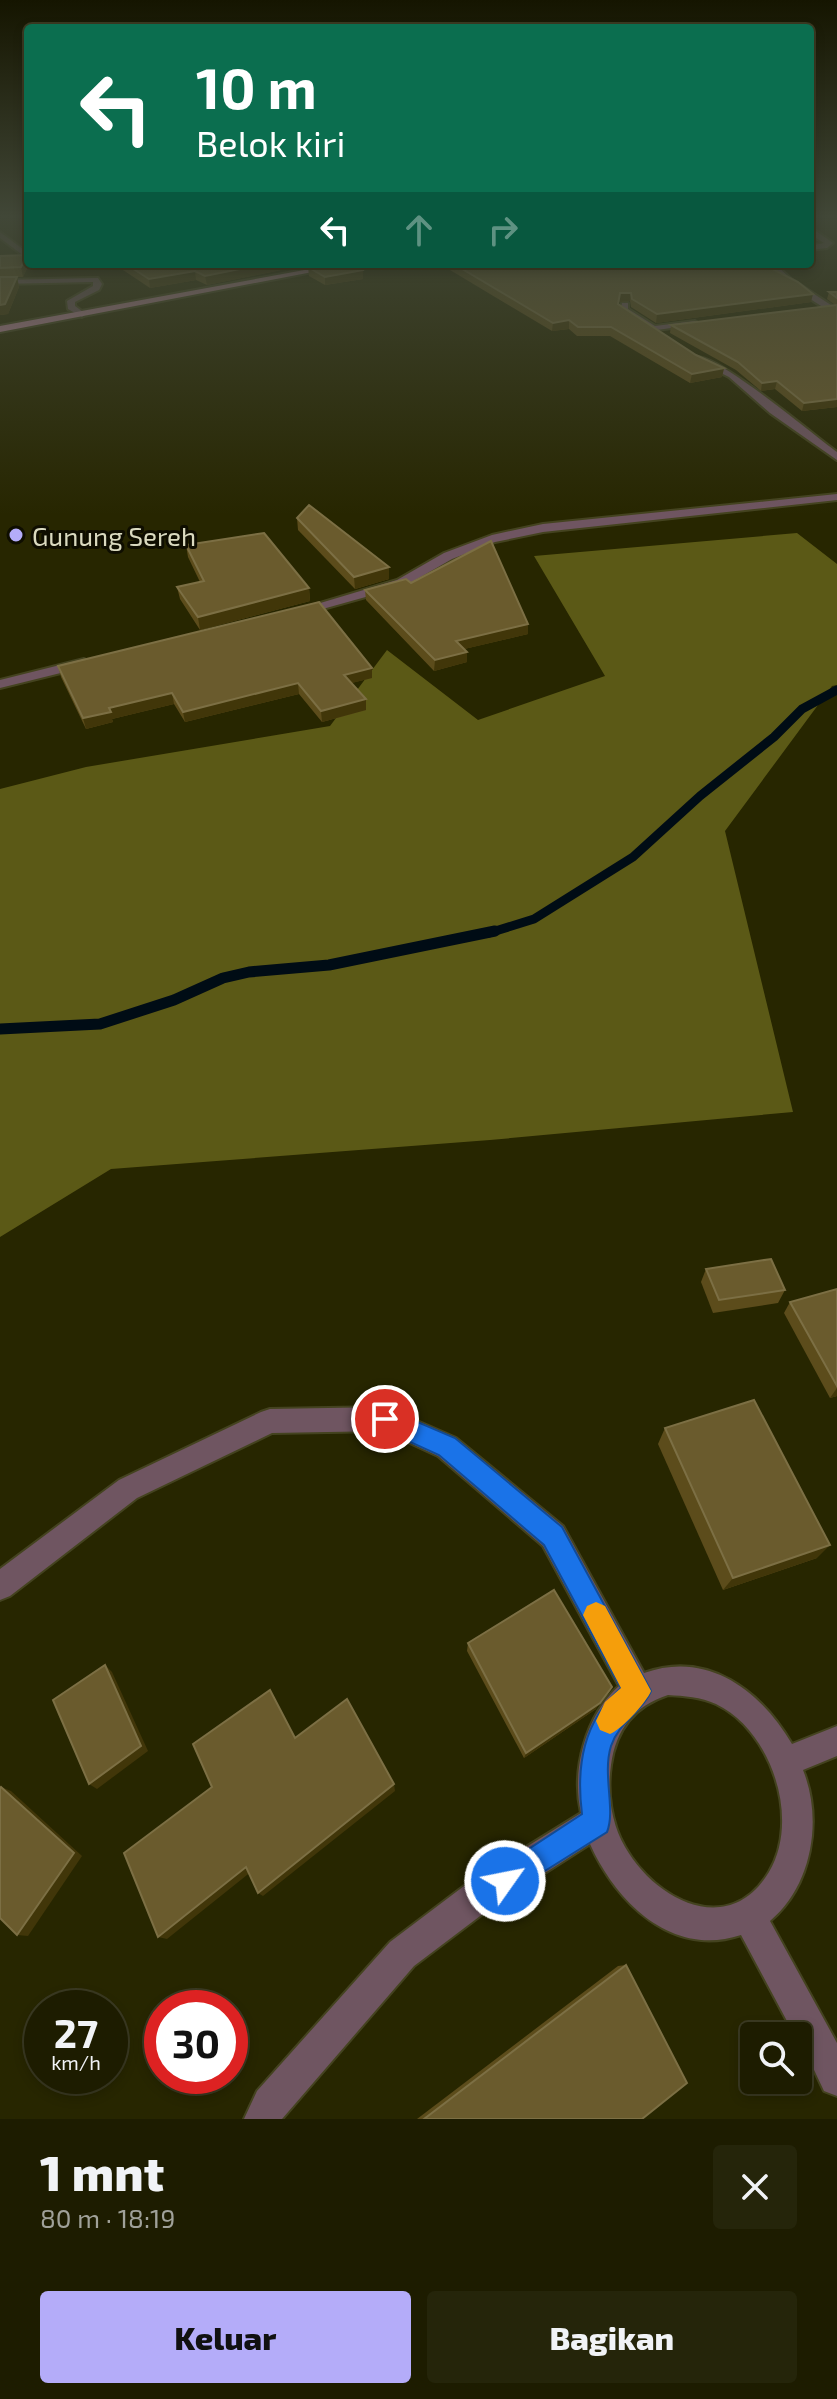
<!DOCTYPE html>
<html lang="id">
<meta charset="utf-8">
<style>
:root{--surface:#1d1c00;--page:#25250a;--text:#f1f3f6;--muted:#a0a199;--line:#3b3a22;--accent:#b4acf9}
body{margin:0;font-family:"Exo 2",sans-serif;background:var(--page);color:var(--text);height:100vh;display:flex;flex-direction:column;font-size:30px;white-space:nowrap}
*{box-sizing:border-box;margin:0}
p{font-size:26px;color:var(--muted)}
.icon{flex:none;width:44px;height:44px;fill:none;stroke:currentColor;stroke-width:2;stroke-linecap:round;stroke-linejoin:round}
.map{position:relative;height:2119px;overflow:hidden}
.side{display:flex;flex-direction:column;background:var(--surface);flex:1}
.side>*{flex:none}
.top-card{position:absolute;left:24px;top:24px;width:790px;height:244px;border-radius:8px;box-shadow:0 4px 12px #0003,0 0 0 2px var(--line);background:#0b6e4f;color:#fff;overflow:hidden}
.tools{position:absolute;left:740px;top:2022px;display:grid;gap:16px}
.tools a{display:grid;place-items:center;width:72px;height:72px;border-radius:8px;background:var(--surface);box-shadow:0 4px 12px #0003,0 0 0 2px var(--line);font-size:40px}
.speed{position:absolute;left:24px;top:1990px;display:flex;gap:16px;font-size:40px;font-weight:700;text-align:center}
.speed>*{display:grid;place-content:center;width:104px;height:104px;border-radius:50%;background:var(--surface);box-shadow:0 4px 12px #0003,0 0 0 2px var(--line);line-height:1}
.speed small{font-size:20px;font-weight:400}
.speed .limit{border:12px solid #d22;background:#fff;color:#111}
.pin{position:absolute;display:grid;place-items:center;width:68px;height:68px;color:#fff;margin:-34px;border:4px solid #fff;border-radius:50%;box-shadow:0 2px 8px #0007}
.me{position:absolute;width:88px;margin:-44px;rotate:57deg;stroke-linejoin:round;filter:drop-shadow(0 0 6px #0008)}
.turn{display:flex;align-items:center;gap:28px;height:168px;padding:0 40px;font-size:36px}
.turn .icon{width:104px;height:104px;stroke-width:2.5}
.turn b{display:block;font-size:56px;line-height:68px}
.lanes{display:flex;align-items:center;height:76px;padding:0 40px;background:#0003;justify-content:center;gap:40px;direction:ltr}
.lanes .off{opacity:.35}
.round{display:grid;place-items:center;flex:none;width:84px;height:84px;border-radius:8px;background:var(--page)}
.overview{display:flex;align-items:center;justify-content:space-between;height:136px;padding:0 40px}
h1{font-size:48px;font-weight:800;line-height:60px}
.button{display:flex;gap:16px;margin-top:auto;padding:16px 40px}
.button a{flex:1;height:92px;border-radius:8px;background:var(--accent);color:#111;font-size:32px;font-weight:800;line-height:92px;text-align:center}
.button a+a{background:var(--page);color:var(--text)}
.map>svg:first-child{display:block}
.forest{fill:#5b5916}
.lines{fill:none;stroke-linecap:round;stroke-linejoin:round}
.stream-far1{stroke:#000c15;stroke-width:9}
.stream{stroke:#000c15;stroke-width:11}
.minor-casing{stroke:#44431f;stroke-width:4}
.major-casing{stroke:#44431f;stroke-width:4}
.minor{fill:#6f5561;fill-rule:evenodd}
.major{fill:#b9849f;fill-rule:evenodd}
.wall{fill:#5c4c1b}
.shaded-wall{fill:#413609}
.building{fill:#6a5b2d;stroke:#7c6f44;stroke-width:2}
.route{fill:#1a73e8;stroke:#114b97;stroke-width:2}
.slow{fill:#f59e0b}
.poi-dot{fill:#b4acf9;stroke:#0f0e00;stroke-width:3}
.labels{text-anchor:middle;dominant-baseline:central;stroke-width:6;stroke-linejoin:round;paint-order:stroke}
.far-poi-label{font-size:26px;fill:#dadabf;stroke:#0f0e00;text-anchor:start}
</style>
<div class="map">
<svg width="837" height="2119" viewBox="0 0 837 2119">
<rect width="100%" height="100%" fill="#272600"/>
<!-- forest -->
<polygon class="forest" points="797,533 837,564 837,685 832,686 725,831 793,1112 490,1140 111,1169 0,1237 0,789 86,767 330,726 387,650 478,720 605,676 534,556"/>
<g class="lines">
<!-- stream-far1 -->
<polyline class="stream-far1" points="489,933 534,919 633,857 700,796 774,737 802,709 837,690"/>
<!-- stream -->
<polyline class="stream" points="0,1029 100,1024 174,1000 223,978 249,972 329,965 495,931"/>
<defs>
<g id="minor">
<polygon points="810,229 813,229 833,243 827,248 810,250 810,246 824,243 810,234"/>
<polygon points="0,232 28,253 28,259 0,238"/>
<polygon points="766,264 775,264 791,279 837,309 837,316 785,283"/>
<polygon points="98,278 102,284 99,290 75,302 75,306 86,314 82,317 68,309 67,301 93,286 93,282 0,284 0,280"/>
<polygon points="622,303 628,303 628,309 655,326 695,321 699,324 650,331 620,312"/>
<path d="M 697,357 C 721,357 811,433 837,452 L 837,460 L 770,413 L 729,377 L 697,361 Z"/>
<polygon points="837,494 837,500 543,532 495,542 452,559 405,586 294,617 287,613 397,580 444,553 492,535 543,524"/>
<polygon points="84,659 91,663 89,666 0,688 0,680"/>
<path d="M 385,1407 L 456,1438 L 563,1526 L 644,1673 C 708,1650 761,1691 792,1744 L 837,1726 L 837,1756 L 803,1770 C 823,1820 812,1886 770,1921 L 837,2043 L 837,2096 L 824,2091 L 798,2036 L 795,2036 L 741,1935 C 672,1958 616,1902 590,1844 L 492,1907 L 414,1966 L 282,2119 L 244,2119 L 257,2091 L 390,1942 L 468,1883 L 581,1813 C 571,1770 586,1715 619,1686 L 543,1546 L 438,1456 L 384,1431 L 272,1433 L 137,1498 L 10,1596 L 0,1600 L 0,1569 L 119,1480 L 261,1412 L 270,1409 ZM 668,1695 C 684,1696 701,1697 716,1704 C 771,1730 801,1819 769,1872 C 729,1939 655,1900 625,1847 C 611,1823 607,1792 611,1765 C 616,1729 634,1706 668,1695 Z"/>
</g>
<polygon id="major" points="337,264 354,264 0,332 0,326"/>
</defs>
<!-- minor casing -->
<use href="#minor" class="minor-casing"/>
<!-- major casing -->
<use href="#major" class="major-casing"/>
<!-- minor -->
<use href="#minor" class="minor"/>
<!-- major -->
<use href="#major" class="major"/>
</g>
<!-- wall -->
<g class="wall">
<polygon points="0,256 29,264 23,277 11,277 17,277 19,287 8,314 0,315"/>
<polygon points="114,264 360,264 363,279 325,285 309,276 308,267 311,267 297,268 291,265 291,268 207,285 196,280 150,288"/>
<polygon points="440,264 763,264 811,302 656,323 631,307 630,301 619,302 619,304 696,355 724,368 722,377 690,383 610,336 577,336 569,329 552,331"/>
<polygon points="829,292 837,292 837,407 802,411 775,389 761,391 736,370 670,333 671,325 835,305 827,299"/>
<polygon points="297,518 389,579 355,589 298,530"/>
<polygon points="186,545 309,588 310,601 200,630 180,599 177,587 200,582 188,557"/>
<polygon points="411,583 528,624 528,634 464,649 467,652 467,662 434,671 366,600 365,590"/>
<polygon points="58,666 372,678 351,683 366,699 366,710 322,722 299,694 185,722 174,704 112,719 113,722 86,729 61,677"/>
<polygon points="706,1269 785,1290 778,1303 713,1313 701,1282"/>
<polygon points="837,1289 837,1396 830,1398 784,1313 790,1302"/>
<polygon points="665,1428 817,1558 723,1590 658,1444"/>
<polygon points="468,1643 596,1709 524,1758 467,1651"/>
<polygon points="626,1965 642,2119 417,2119 618,1966"/>
</g>
<!-- shaded-wall -->
<g class="shaded-wall">
<polygon points="27,255 29,264 23,277 21,267"/>
<polygon points="265,264 291,264 291,268 207,285 205,276"/>
<polygon points="296,264 332,264 297,268"/>
<polygon points="363,270 363,279 325,285 325,277"/>
<polygon points="195,271 196,280 150,288 149,279"/>
<polygon points="17,277 19,287 8,314 0,315 0,305"/>
<polygon points="620,293 631,293 630,301 619,302"/>
<polygon points="813,294 811,302 656,323 657,314"/>
<polygon points="569,320 569,329 552,331 553,323"/>
<polygon points="724,368 722,377 690,383 692,374"/>
<polygon points="777,381 775,389 761,391 762,383"/>
<polygon points="837,399 837,407 802,411 804,403"/>
<polygon points="389,567 389,579 355,589 354,577"/>
<polygon points="309,588 310,601 200,630 198,617"/>
<polygon points="528,624 528,634 456,651 456,641"/>
<polygon points="467,652 467,662 434,671 435,660"/>
<polygon points="372,668 372,678 344,685 344,675"/>
<polygon points="298,683 299,694 185,722 183,712"/>
<polygon points="172,693 174,704 112,719 113,722 86,729 83,718 109,708"/>
<polygon points="366,699 366,710 322,722 321,711"/>
<polygon points="837,1388 837,1396 830,1398"/>
<polygon points="830,1545 817,1558 723,1590 733,1578"/>
<polygon points="105,1665 112,1672 148,1751 97,1789 89,1784"/>
<polygon points="612,1687 596,1709 524,1758 526,1753"/>
<polygon points="394,1784 395,1791 263,1896 258,1893"/>
<polygon points="1,1787 11,1791 82,1856 28,1936 17,1935"/>
<polygon points="246,1867 252,1871 167,1939 158,1937"/>
</g>
<!-- building -->
<g class="building">
<polygon points="27,255 21,267 0,268 0,256"/>
<polygon points="126,264 265,264 205,276 195,271 149,279"/>
<polygon points="323,264 360,264 363,270 325,277 308,267"/>
<polygon points="454,264 763,264 798,282 813,294 657,314 632,299 631,293 620,293 618,304 696,355 724,368 692,374 611,327 578,327 569,320 553,323"/>
<polygon points="0,277 17,277 5,304 0,305"/>
<polygon points="829,292 837,292 837,298"/>
<polygon points="837,305 837,399 804,403 777,381 762,383 738,362 671,325"/>
<polygon points="309,505 389,567 354,577 297,518"/>
<polygon points="264,533 309,588 198,617 177,587 204,581 186,545"/>
<polygon points="491,541 528,624 456,641 467,652 435,660 365,590 406,579 411,583"/>
<polygon points="319,602 372,668 344,675 366,699 321,711 298,683 183,712 172,693 109,708 111,712 83,718 58,666"/>
<polygon points="771,1259 785,1290 719,1300 706,1269"/>
<polygon points="837,1289 837,1386 790,1302"/>
<polygon points="754,1400 830,1545 733,1578 665,1428"/>
<polygon points="554,1590 612,1687 600,1703 526,1753 468,1643"/>
<polygon points="105,1665 141,1746 89,1784 53,1700"/>
<polygon points="270,1690 295,1738 347,1699 394,1784 258,1893 246,1867 158,1937 124,1853 212,1787 193,1744"/>
<polygon points="1,1787 74,1853 17,1935 0,1918 0,1788"/>
<polygon points="626,1965 687,2083 642,2119 424,2119"/>
</g>
<!-- sky -->
<linearGradient id="sky" x2="0" y2="1"><stop stop-color="#151500"/><stop offset="0.42" stop-color="#414737"/><stop offset="1" stop-color="#414737" stop-opacity="0"/></linearGradient>
<rect width="837" height="515" fill="url(#sky)"/>
<!-- route -->
<path class="route" d="M 385,1408 L 455,1438 L 562,1527 L 651,1691 C 642,1712 619,1722 611,1746 C 602,1775 616,1810 607,1832 L 505,1896 L 495,1891 L 490,1881 L 495,1871 L 582,1814 C 576,1766 583,1721 621,1688 L 544,1545 L 439,1455 L 377,1427 L 373,1419 L 377,1411 Z"/>
<!-- slow -->
<path class="slow" d="M 596,1602 L 605,1606 L 651,1691 C 646,1703 621,1730 610,1734 L 600,1730 L 596,1721 L 605,1702 L 621,1688 L 583,1615 L 587,1606 Z"/>
<!-- markers -->
<circle class="poi-dot" cx="16" cy="535" r="8"/>
<g class="labels">
<!-- far-poi labels -->
<g class="far-poi-label">
<text x="32" y="535">Gunung Sereh</text>
</g>
</g>
</svg>
<div class="tools">
<a><svg class="icon" aria-label="search" viewBox="0 0 24 24"><circle cx="10" cy="10" r="6"/><path d="M15 15l6 6"/></svg></a>
</div>
<div class="speed"><div>27<small>km/h</small></div><div class="limit">30</div></div>
<div class="pin" style="left:385px;top:1419px;background:#d93025"><svg class="icon" aria-label="arrive" viewBox="0 0 24 24"><path d="M6 21V4h12l-3 4 3 4H6"/></svg></div>
<svg class="me" style="left:505px;top:1881px" viewBox="-20 -20 40 40"><circle r="17" fill="#1a73e8" stroke="#fff" stroke-width="3"/><path d="M0-11L8 9 0 5-8 9z" fill="#fff"/></svg>
<div class="top-card">
<div class="turn"><svg class="icon" aria-label="left" viewBox="0 0 24 24"><path d="M17 20v-9H6M10 6l-5 5 5 5"/></svg><div><b>10 m</b>Belok kiri</div></div>
<div class="lanes"><svg class="icon" aria-label="left" viewBox="0 0 24 24"><path d="M17 20v-9H6M10 6l-5 5 5 5"/></svg><svg class="icon off" aria-label="ahead" viewBox="0 0 24 24"><path d="M12 20V5M6 11l6-6 6 6"/></svg><svg class="icon off" aria-label="right" viewBox="0 0 24 24"><path d="M7 20v-9h11M14 6l5 5-5 5"/></svg></div>
</div>
</div>
<section class="side">
<div class="overview"><div><h1>1 mnt</h1><p>80 m · 18:19</p></div><a class="round"><svg class="icon" aria-label="close" viewBox="0 0 24 24"><path d="M6 6l12 12M18 6L6 18"/></svg></a></div>
<div class="button"><a>Keluar</a><a>Bagikan</a></div>
</section>
